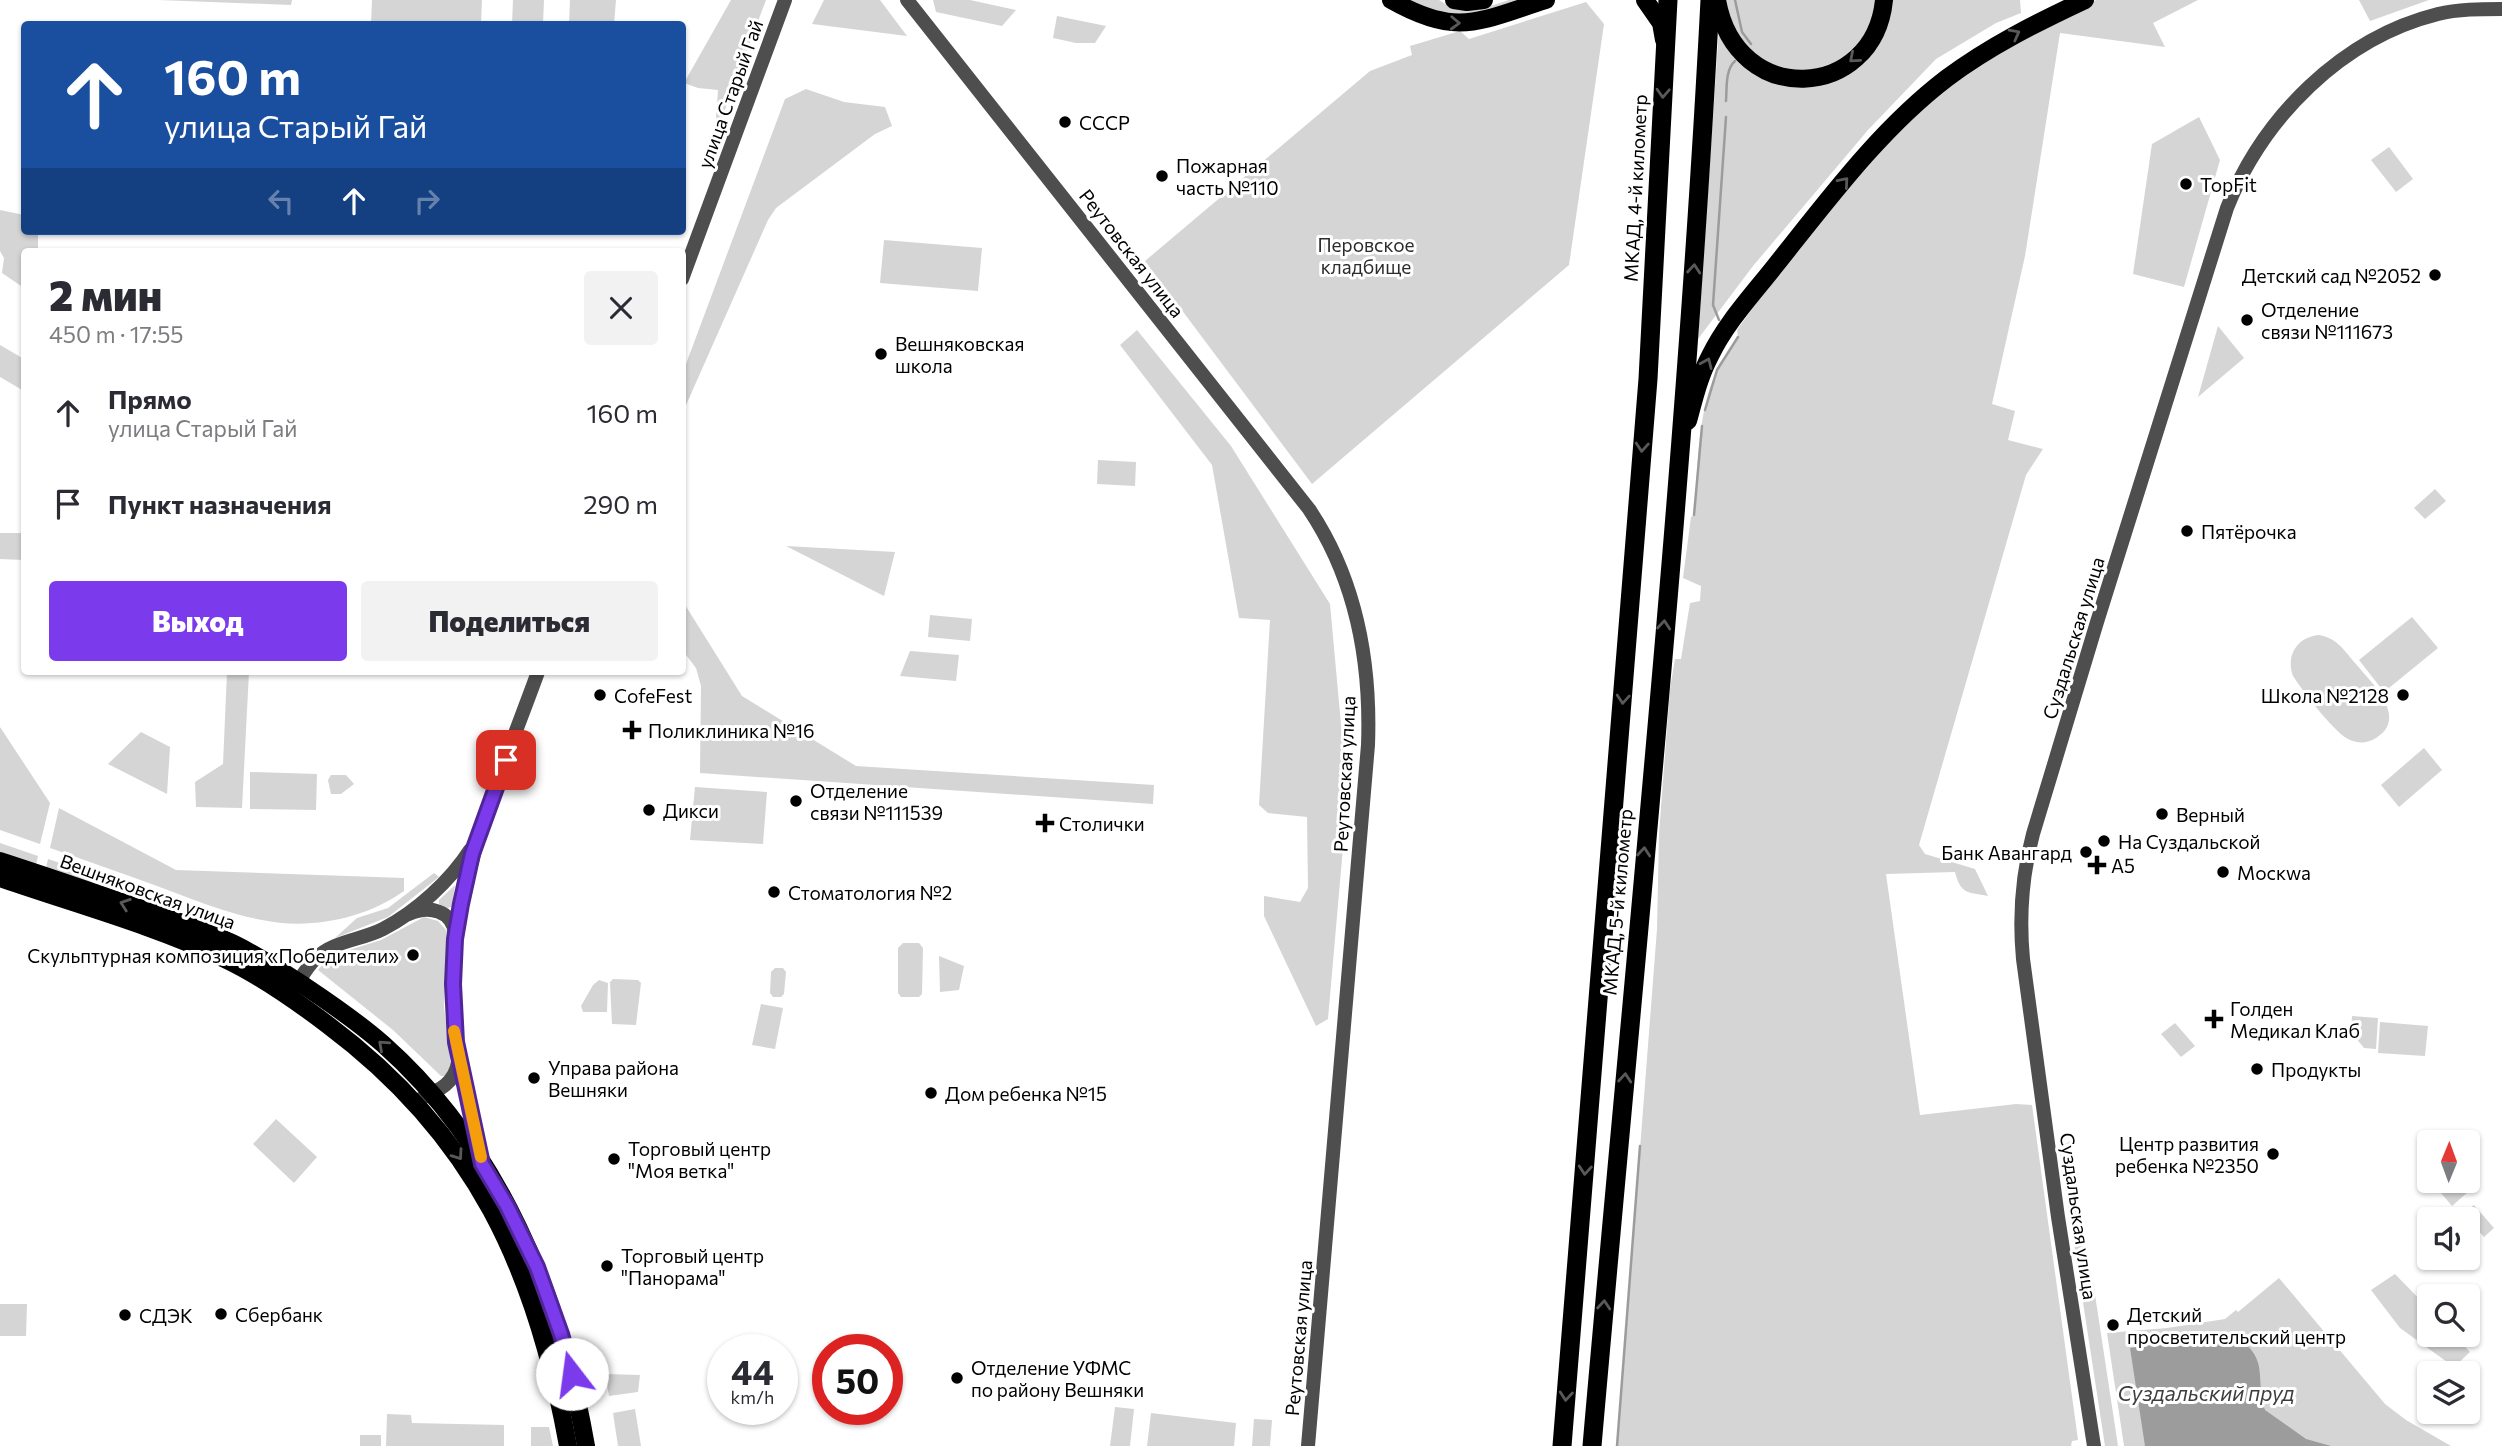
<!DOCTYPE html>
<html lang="ru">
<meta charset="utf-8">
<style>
:root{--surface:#fff;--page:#f2f2f3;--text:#2b2b33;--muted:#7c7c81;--accent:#7c3aed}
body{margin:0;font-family:Commissioner,sans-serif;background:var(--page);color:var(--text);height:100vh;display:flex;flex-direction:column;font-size:26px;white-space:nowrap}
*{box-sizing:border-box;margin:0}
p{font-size:23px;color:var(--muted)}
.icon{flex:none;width:38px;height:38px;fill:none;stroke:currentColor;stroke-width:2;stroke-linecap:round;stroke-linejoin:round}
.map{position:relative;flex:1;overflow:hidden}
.drawer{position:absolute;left:21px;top:248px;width:665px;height:427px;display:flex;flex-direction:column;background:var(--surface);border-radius:7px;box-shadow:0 2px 5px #0004}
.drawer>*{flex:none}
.guide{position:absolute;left:21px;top:21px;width:665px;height:214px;border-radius:7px;box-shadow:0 2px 5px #0004;background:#1a4fa0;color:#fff;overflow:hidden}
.needle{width:46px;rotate:1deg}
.buttons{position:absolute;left:2417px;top:1130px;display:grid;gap:14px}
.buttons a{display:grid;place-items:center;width:63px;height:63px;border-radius:7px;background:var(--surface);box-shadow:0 2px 5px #0004;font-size:35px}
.speed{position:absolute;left:707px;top:1334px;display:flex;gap:14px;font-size:35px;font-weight:700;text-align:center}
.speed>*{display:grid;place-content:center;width:91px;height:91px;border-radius:50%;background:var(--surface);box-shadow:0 2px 5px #0004;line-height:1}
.speed small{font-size:18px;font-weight:400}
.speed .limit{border:10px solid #d22;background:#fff;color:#111}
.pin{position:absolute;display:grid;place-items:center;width:60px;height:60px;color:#fff;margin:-30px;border-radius:14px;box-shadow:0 4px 10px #0006}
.me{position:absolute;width:77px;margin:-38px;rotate:345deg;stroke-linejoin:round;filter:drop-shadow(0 0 5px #0008)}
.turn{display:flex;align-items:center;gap:24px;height:147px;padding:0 28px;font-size:32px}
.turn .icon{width:91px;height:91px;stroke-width:2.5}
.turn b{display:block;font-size:49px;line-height:60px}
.lanes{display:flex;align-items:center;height:66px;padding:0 28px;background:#0003;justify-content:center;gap:35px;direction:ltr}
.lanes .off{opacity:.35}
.round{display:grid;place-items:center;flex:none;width:74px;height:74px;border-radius:7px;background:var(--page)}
.overview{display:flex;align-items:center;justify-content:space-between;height:119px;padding:0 28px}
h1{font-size:42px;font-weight:800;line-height:52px}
.button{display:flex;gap:14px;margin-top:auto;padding:14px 28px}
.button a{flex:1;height:80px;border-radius:7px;background:var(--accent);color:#fff;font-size:28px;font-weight:800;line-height:80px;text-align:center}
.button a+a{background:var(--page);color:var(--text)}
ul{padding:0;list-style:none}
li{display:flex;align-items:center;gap:21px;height:91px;padding:0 28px}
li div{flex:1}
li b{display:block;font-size:26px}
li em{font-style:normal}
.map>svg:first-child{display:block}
.green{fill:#d5d5d5}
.water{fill:#9c9c9c}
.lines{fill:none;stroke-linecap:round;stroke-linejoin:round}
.stream{stroke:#9c9c9c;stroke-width:2.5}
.minor{stroke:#4e4e4e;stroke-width:14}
.major{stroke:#000;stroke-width:18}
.highway{stroke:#000;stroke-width:19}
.oneway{stroke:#595959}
.route-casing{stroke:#51269a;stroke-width:18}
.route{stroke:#7c3aed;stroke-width:12}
.slow{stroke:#f59e0b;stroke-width:12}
.poi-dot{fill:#000;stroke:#fff;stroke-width:2.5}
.labels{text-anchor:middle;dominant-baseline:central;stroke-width:6;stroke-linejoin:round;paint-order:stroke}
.street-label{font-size:19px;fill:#000;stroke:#fff}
.poi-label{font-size:19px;fill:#000;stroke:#fff;text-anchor:start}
.park-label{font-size:19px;fill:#2c2c2c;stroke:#fff}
.water-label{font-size:21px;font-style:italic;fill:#3d3d3d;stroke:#fff}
</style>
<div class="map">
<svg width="2502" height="1446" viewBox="0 0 2502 1446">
<rect width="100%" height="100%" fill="#fff"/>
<!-- green -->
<g class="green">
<polygon points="158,0 292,0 291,5"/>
<polygon points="372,0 482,0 481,24 371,24"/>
<polygon points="513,0 544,0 543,24 512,24"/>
<polygon points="570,0 616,0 614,24 569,24"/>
<polygon points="731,0 766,0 721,120 716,118 718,90 698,88 684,83"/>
<polygon points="824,0 880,0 907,36 812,24"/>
<polygon points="933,0 970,0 1016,10 1002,26 936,12"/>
<polygon points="1402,0 1439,0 1450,7 1478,10 1509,0 1530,0 1451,18"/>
<path d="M 1724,0 L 1877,0 C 1870,42 1836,78 1791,72 C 1778,70 1754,54 1742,47 Z"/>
<path d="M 1893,0 L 2020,0 L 2021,13 L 1996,23 L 1936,59 L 1868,130 L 1753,266 L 1698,339 L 1719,28 C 1732,45 1743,66 1762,77 C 1774,84 1790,86 1804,85 C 1853,84 1888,48 1893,0 Z"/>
<path d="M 2096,0 L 2198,0 L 2153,23 L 2165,47 L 2060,33 L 2025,256 L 1992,404 L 2015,411 L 2008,440 L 2043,449 L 2026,475 L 1919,845 L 1925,854 L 1975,869 L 1988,896 C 1968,892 1961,895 1955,872 L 1886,874 L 1920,1115 L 2016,1104 L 2032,1105 L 2078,1440 L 2072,1441 L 2071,1446 L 1617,1446 L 1657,929 L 1659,834 L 1670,689 L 1675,659 L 1681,659 L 1690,603 L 1700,601 L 1701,586 L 1683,578 L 1691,517 L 1694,515 C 1698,473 1697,425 1711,385 C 1717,367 1728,352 1738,337 L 1737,330 L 1779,271 L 1869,163 L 1915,115 L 1950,83 L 2041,26 Z"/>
<polygon points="2359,0 2429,0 2370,21"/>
<polygon points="1586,2 1604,24 1569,265 1312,484 1145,261 1370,71 1412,55 1410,46 1460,31 1469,39"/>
<polygon points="1057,16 1106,26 1095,43 1076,43 1053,38"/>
<polygon points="806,89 844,102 885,107 892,126 875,134 776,208 768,220 683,412 683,372 785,99"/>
<polygon points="2199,117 2220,160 2184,287 2133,274 2152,144"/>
<polygon points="2389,147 2413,179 2396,192 2371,160"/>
<polygon points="0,210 24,215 24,231 38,231 38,252 24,252 24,288 2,273 4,258 0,251"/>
<polygon points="884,240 982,248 978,291 880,283"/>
<polygon points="2218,326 2244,358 2198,397"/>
<polygon points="1137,330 1231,446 1330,604 1344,757 1340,818 1344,836 1328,1019 1316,1026 1264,916 1264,896 1300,902 1308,888 1307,817 1268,813 1259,805 1270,620 1239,618 1212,465 1120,345"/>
<polygon points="0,345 24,359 24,391 0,377"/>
<polygon points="1098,460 1136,462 1135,486 1097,484"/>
<polygon points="2435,489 2446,501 2425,519 2414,508"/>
<polygon points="0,533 24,533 24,560 0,559"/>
<polygon points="786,546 895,552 884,596"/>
<polygon points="682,600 742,696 856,766 1154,785 1153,804 700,773 701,686 696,668 683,651"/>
<polygon points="930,615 972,619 970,641 928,637"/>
<polygon points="2412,617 2438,648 2384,692 2359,660"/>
<path d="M 2318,635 C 2336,637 2344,650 2355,663 C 2370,681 2410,718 2376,738 C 2368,743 2359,744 2350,740 C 2336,735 2302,690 2293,676 C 2286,656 2296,638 2318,635 Z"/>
<polygon points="910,651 959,655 956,681 900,676"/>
<polygon points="227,672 249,672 242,808 196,807 195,782 223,764"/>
<polygon points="0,727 50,803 40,844 0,830"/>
<polygon points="141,732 170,747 167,794 108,764"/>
<polygon points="2424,748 2442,770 2399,807 2381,785"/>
<polygon points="250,772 317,774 316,810 250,809"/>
<polygon points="331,775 346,775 354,784 341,794 331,794 328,780"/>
<polygon points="695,787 767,792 763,844 690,840"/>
<path d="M 59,808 L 176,870 L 404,878 L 404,891 C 365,919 309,930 262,920 C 229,914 197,901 165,889 C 127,875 88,861 50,848 Z"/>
<polygon points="0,843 38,856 36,865 0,853"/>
<polygon points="48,859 94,874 92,884 46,868"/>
<polygon points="434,873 439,877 388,917 335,938 357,918 388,908"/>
<polygon points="455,885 452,907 447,908 439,904 439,900"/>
<polygon points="424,917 438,921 447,931 444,1006 451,1068 446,1076 441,1076 393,1030 318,970 330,956 381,940"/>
<polygon points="903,943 919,943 923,948 922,994 919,997 901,997 898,993 898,948"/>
<polygon points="939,956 964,966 959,990 940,992"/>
<polygon points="775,968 783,968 786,972 784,994 781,997 773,997 770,993 771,972"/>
<polygon points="613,979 638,980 641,983 636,1025 612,1024 610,982"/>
<polygon points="599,980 608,983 607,1012 583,1012 581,1006 593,985"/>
<polygon points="761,1004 783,1008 775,1049 752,1045"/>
<polygon points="2352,1016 2378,1018 2376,1049 2364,1048 2351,1032"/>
<polygon points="2380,1022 2428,1026 2425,1056 2378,1053"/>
<polygon points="2175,1023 2195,1046 2181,1057 2161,1034"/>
<polygon points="276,1119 317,1157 294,1183 253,1144"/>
<polygon points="2071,1141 2080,1214 2094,1288 2118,1446 2105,1446 2060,1152 2065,1144"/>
<polygon points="2431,1181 2460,1181 2469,1191 2452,1206"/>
<polygon points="2474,1205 2494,1228 2484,1237 2463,1214"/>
<polygon points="2395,1274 2429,1309 2429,1335 2454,1335 2470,1352 2454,1367 2400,1328 2371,1290"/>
<polygon points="2279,1278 2385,1404 2406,1420 2451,1446 2124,1446 2107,1333 2167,1328 2225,1319 2236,1310 2238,1312"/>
<polygon points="0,1304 27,1304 26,1336 0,1336"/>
<polygon points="605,1374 640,1375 638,1392 609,1396"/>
<polygon points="1115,1407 1134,1409 1130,1446 1110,1446"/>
<polygon points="635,1409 641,1446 618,1446 613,1413"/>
<polygon points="1151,1413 1236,1423 1234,1446 1147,1446"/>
<polygon points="387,1414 411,1415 412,1423 504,1425 504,1446 386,1446"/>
<polygon points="1254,1419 1272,1420 1270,1446 1252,1446"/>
<polygon points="531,1427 549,1427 553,1446 531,1446"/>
<rect x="360" y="1435" width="21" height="11"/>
</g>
<!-- water -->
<path class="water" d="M 2231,1333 C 2272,1359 2254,1374 2265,1410 L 2306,1439 L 2331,1446 L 2145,1446 L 2130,1348 Z"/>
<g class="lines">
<!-- stream -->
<g class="stream">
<polyline points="1735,0 1742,32 1751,44"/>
<path d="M 1726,101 C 1727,88 1725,70 1735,61"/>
<polyline points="1719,320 1713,305 1726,117"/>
<polyline points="1705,410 1717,370 1738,337"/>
<polyline points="1694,515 1702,426"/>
<polyline points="1617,1446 1640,1146"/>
</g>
<!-- minor -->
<g class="minor">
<path d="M 907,0 L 1309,509 C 1356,579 1371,663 1368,745 L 1308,1446"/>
<polyline points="682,279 785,0"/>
<path d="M 409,914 C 428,905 453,910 455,934"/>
<path d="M 293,990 C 300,980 306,968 315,959 C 332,941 362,940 383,929 C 416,912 450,881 470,850"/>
<path d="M 416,1101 C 435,1092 455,1085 458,1062"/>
<path d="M 481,1156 C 471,1113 458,1070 454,1026 C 444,901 496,787 538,672"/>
<path d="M 2094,1446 L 2058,1217 L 2023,959 C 2019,917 2022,875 2033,834 L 2097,622 L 2227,208 C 2263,117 2342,38 2438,14 C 2458,9 2481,9 2502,9"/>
</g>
<!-- major -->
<g class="major">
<path d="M 1391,0 C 1458,38 1479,21 1546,0"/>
<polyline points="1454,0 1467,2 1484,0"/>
<polyline points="1645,0 1661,23 1664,40"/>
<path d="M 1717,0 C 1736,109 1874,101 1884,0"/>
<path d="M 1688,421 C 1694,399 1699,377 1710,356 C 1726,323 1752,295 1775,266 C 1827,201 1880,129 1947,78 C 1990,46 2036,23 2085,0"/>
<path d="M 0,861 C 43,875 87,890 130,905 C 165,917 200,928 234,944 C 259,956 283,972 306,987 C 333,1005 359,1023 383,1044 C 499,1147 560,1296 586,1446"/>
<path d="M 0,878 C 75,904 153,925 225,959 C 261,976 295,1000 328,1025 C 475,1135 536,1268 568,1446"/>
</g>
<!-- highway -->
<g class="highway">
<polyline points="1562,1446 1648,379 1668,0"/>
<path d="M 1592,1446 C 1634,964 1685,483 1710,0"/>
</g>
</g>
<!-- one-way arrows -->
<defs><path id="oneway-chevron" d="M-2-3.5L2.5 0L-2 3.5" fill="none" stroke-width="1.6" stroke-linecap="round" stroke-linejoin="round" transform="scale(1.75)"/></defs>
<g class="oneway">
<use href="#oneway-chevron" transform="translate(1455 23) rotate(2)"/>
<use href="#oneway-chevron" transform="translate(2015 34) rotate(-28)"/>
<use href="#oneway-chevron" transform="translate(1854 58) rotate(139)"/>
<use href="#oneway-chevron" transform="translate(1663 93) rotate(93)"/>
<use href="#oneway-chevron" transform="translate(1844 182) rotate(-49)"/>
<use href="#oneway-chevron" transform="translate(1694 269) rotate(-85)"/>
<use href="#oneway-chevron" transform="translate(1707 363) rotate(-66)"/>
<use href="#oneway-chevron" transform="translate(1642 447) rotate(94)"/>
<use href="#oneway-chevron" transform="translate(1664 625) rotate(-85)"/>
<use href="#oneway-chevron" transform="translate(1623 699) rotate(94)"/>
<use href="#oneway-chevron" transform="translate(1644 852) rotate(-85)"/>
<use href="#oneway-chevron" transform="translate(125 904) rotate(-161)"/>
<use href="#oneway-chevron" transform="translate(383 1045) rotate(-138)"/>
<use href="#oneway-chevron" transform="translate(1625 1078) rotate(-85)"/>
<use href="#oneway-chevron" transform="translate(458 1155) rotate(55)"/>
<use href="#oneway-chevron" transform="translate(1585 1170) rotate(95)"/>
<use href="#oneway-chevron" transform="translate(1604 1305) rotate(-85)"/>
<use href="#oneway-chevron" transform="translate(1566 1396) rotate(95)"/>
</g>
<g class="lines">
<defs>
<polyline id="route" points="506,760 472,854 461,904 455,939 453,984 456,1042 482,1164 507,1206 537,1267 561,1334 572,1374"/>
</defs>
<!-- route casing -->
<use href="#route" class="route-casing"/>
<!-- route -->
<use href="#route" class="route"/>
<!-- slow -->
<polyline class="slow" points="454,1031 481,1157"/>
</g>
<!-- markers -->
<g class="poi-dot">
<circle cx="1065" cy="122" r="7"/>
<circle cx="1162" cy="176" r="7"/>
<circle cx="2186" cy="184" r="7"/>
<circle cx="2435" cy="275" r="7"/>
<circle cx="2247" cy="320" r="7"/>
<circle cx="881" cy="354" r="7"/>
<circle cx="2187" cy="531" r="7"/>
<circle cx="600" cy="695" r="7"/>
<circle cx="2403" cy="695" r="7"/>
<path d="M628.5 719.5h7v7h7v7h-7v7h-7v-7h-7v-7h7z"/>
<circle cx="796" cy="801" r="7"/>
<circle cx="649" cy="810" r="7"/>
<circle cx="2162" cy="814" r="7"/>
<path d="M1041.5 812.5h7v7h7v7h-7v7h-7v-7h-7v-7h7z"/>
<circle cx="2104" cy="841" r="7"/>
<circle cx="2086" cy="852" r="7"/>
<path d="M2093.5 854.5h7v7h7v7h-7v7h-7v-7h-7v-7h7z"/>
<circle cx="2223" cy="872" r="7"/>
<circle cx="774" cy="892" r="7"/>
<circle cx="413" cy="955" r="7"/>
<path d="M2210.5 1008.5h7v7h7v7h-7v7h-7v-7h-7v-7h7z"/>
<circle cx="2257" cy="1069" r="7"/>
<circle cx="534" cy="1078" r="7"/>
<circle cx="931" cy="1093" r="7"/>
<circle cx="2273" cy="1154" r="7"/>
<circle cx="614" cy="1159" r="7"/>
<circle cx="607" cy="1266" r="7"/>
<circle cx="221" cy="1314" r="7"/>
<circle cx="125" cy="1315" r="7"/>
<circle cx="2113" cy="1325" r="7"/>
<circle cx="957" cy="1378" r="7"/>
</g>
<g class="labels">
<!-- street labels -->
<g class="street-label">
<text transform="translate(730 94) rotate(-70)">улица Старый Гай</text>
<text transform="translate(1635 188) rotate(-87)">МКАД, 4-й километр</text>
<text transform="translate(1132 253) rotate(52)">Реутовская улица</text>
<text transform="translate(2073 638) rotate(-73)">Суздальская улица</text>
<text transform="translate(1344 774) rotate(-87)">Реутовская улица</text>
<text transform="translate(148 891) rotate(20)">Вешняковская улица</text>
<text transform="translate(1617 902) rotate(-85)">МКАД, 5-й километр</text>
<text transform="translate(2079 1216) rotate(82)">Суздальская улица</text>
<text transform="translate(1298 1338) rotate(-85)">Реутовская улица</text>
</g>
<!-- poi labels -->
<g class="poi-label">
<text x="1079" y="122">СССР</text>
<text x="1176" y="165">Пожарная<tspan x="1176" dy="22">часть №110</tspan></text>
<text x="2200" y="184">TopFit</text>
<text x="2421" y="275" text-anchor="end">Детский сад №2052</text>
<text x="2261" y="309">Отделение<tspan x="2261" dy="22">связи №111673</tspan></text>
<text x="895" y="343">Вешняковская<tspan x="895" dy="22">школа</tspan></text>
<text x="2201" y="531">Пятёрочка</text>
<text x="614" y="695">CofeFest</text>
<text x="2389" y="695" text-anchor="end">Школа №2128</text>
<text x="648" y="730">Поликлиника №16</text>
<text x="810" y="790">Отделение<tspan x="810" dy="22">связи №111539</tspan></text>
<text x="663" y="810">Дикси</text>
<text x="2176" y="814">Верный</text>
<text x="1059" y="823">Столички</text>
<text x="2118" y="841">На Суздальской</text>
<text x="2072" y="852" text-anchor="end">Банк Авангард</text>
<text x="2111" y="865">А5</text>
<text x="2237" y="872">Москwa</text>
<text x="788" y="892">Стоматология №2</text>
<text x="399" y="955" text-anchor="end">Скульптурная композиция «Победители»</text>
<text x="2230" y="1008">Голден<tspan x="2230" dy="22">Медикал Клаб</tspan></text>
<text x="548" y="1067">Управа района<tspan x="548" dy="22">Вешняки</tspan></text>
<text x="2271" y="1069">Продукты</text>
<text x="945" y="1093">Дом ребенка №15</text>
<text x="2259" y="1143" text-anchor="end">Центр развития<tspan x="2259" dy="22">ребенка №2350</tspan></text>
<text x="628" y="1148">Торговый центр<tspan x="628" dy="22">"Моя ветка"</tspan></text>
<text x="621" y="1255">Торговый центр<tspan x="621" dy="22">"Панорама"</tspan></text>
<text x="235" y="1314">Сбербанк</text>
<text x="2127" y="1314">Детский<tspan x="2127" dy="22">просветительский центр</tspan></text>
<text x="139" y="1315">СДЭК</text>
<text x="971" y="1367">Отделение УФМС<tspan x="971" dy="22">по району Вешняки</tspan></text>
</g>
<!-- park labels -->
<g class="park-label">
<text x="1366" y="244">Перовское<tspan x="1366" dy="22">кладбище</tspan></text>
</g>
<!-- water labels -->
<g class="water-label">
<text x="2206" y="1392">Суздальский пруд</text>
</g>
</g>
</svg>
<div class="buttons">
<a><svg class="needle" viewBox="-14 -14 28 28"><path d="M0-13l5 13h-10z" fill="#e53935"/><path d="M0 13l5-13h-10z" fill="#7c7c81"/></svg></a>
<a><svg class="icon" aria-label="sound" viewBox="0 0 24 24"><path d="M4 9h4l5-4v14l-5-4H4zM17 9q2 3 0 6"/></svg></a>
<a><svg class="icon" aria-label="search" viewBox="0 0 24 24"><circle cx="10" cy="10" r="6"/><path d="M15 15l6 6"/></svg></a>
<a><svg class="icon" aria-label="layers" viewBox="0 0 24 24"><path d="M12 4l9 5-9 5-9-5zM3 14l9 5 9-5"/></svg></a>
</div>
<div class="speed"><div>44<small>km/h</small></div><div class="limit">50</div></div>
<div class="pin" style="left:506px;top:760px;background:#d93025"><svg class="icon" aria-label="arrive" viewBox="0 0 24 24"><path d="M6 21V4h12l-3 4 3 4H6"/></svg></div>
<svg class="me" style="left:572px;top:1374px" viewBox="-20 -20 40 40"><circle r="19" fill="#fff"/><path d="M0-13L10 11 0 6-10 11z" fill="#7c3aed"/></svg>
<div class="guide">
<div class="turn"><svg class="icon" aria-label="ahead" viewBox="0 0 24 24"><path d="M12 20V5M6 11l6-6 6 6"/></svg><div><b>160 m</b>улица Старый Гай</div></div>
<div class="lanes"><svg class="icon off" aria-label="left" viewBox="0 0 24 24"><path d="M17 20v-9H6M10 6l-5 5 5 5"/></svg><svg class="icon" aria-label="ahead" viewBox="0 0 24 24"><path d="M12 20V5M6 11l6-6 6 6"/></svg><svg class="icon off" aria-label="right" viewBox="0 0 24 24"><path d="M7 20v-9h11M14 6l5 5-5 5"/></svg></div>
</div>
<section class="drawer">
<div class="overview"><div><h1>2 мин</h1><p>450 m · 17:55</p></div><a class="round"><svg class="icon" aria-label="close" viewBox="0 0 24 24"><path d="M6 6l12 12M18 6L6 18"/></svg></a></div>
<ul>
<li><svg class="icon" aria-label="ahead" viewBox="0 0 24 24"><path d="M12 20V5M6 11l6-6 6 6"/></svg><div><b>Прямо</b><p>улица Старый Гай</p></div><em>160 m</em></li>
<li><svg class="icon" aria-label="arrive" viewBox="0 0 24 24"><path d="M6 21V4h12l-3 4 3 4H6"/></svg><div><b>Пункт назначения</b></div><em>290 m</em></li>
</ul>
<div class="button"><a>Выход</a><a>Поделиться</a></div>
</section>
</div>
